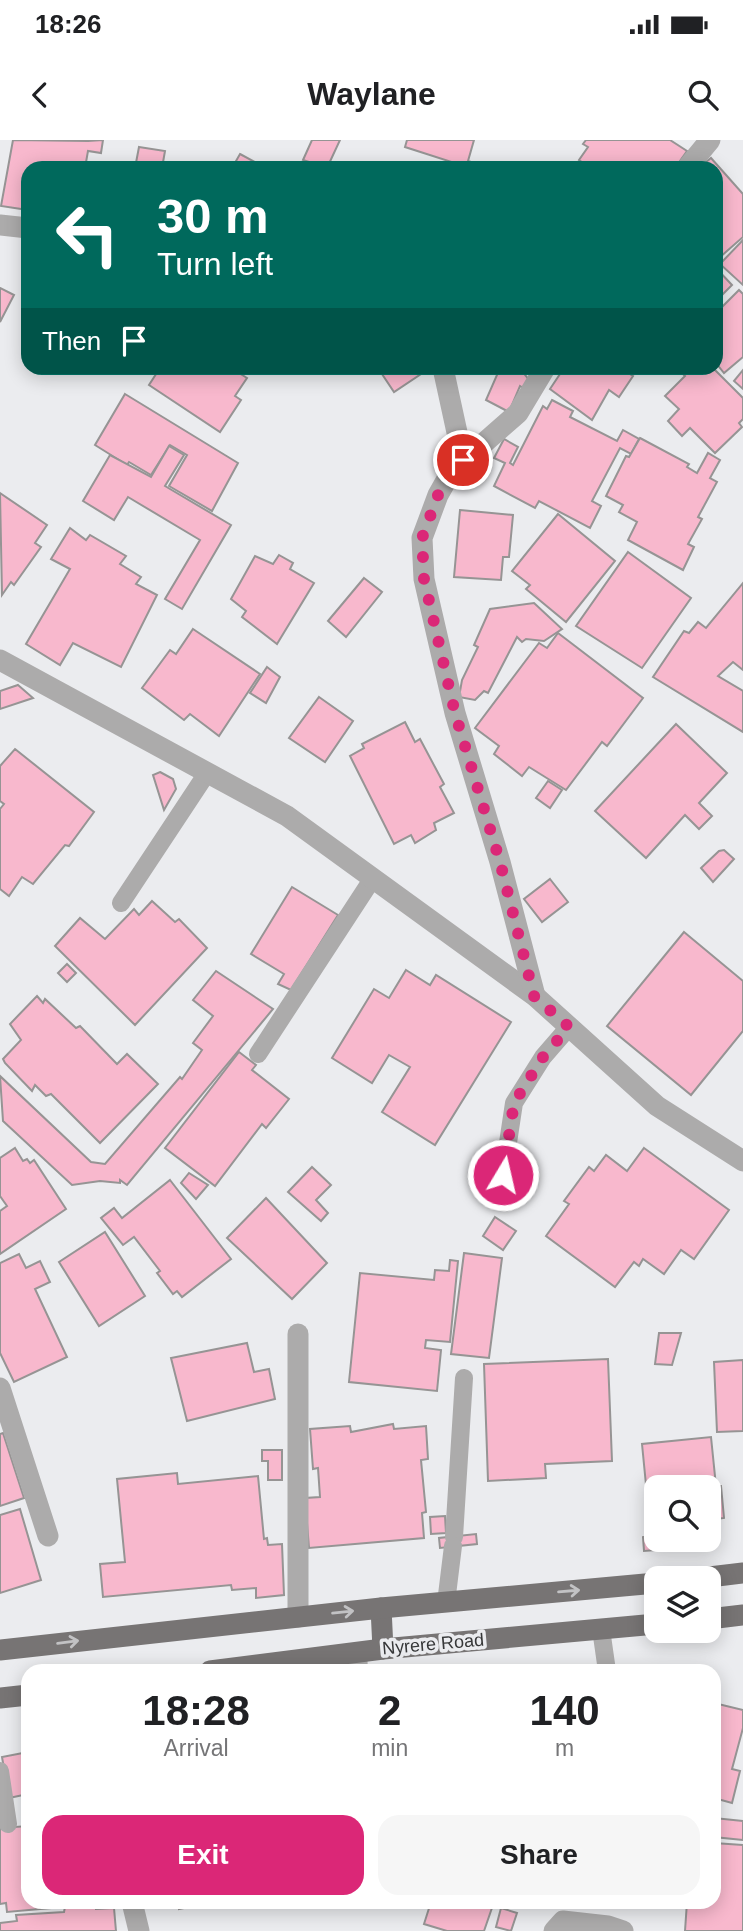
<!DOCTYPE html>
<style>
:root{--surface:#fff;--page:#f6f6f6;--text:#202124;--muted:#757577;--accent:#db2777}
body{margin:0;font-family:Helvetica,sans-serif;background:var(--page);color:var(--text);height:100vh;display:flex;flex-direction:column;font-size:26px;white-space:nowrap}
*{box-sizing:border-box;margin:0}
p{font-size:23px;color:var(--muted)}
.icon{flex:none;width:38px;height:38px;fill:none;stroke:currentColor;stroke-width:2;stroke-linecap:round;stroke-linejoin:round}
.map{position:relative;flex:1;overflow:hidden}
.panel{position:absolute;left:21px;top:1524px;width:700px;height:245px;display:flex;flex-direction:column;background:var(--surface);border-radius:21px;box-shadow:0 4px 18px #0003}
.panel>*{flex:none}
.hud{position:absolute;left:21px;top:21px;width:702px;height:214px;border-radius:21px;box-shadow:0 4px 18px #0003;background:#00695c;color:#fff;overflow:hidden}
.controls{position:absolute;left:644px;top:1335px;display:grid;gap:14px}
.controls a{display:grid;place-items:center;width:77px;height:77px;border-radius:14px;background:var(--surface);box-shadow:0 4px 18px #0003;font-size:35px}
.pin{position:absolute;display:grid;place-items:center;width:60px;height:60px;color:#fff;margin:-30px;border:4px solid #fff;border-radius:50%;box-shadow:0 2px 7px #0007}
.me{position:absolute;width:77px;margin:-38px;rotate:9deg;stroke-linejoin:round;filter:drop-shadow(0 0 5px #0008)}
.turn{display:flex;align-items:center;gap:24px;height:147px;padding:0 21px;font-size:32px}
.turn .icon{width:91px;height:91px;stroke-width:2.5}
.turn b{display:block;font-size:49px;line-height:60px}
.then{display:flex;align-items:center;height:66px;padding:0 21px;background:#0003;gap:14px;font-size:26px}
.eta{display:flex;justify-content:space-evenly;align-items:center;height:119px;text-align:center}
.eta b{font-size:42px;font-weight:600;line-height:49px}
.primary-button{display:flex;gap:14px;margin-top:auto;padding:14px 21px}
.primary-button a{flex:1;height:80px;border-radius:21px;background:var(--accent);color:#fff;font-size:28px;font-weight:600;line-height:80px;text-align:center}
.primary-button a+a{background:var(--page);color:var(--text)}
.status{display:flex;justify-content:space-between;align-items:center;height:49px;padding:0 35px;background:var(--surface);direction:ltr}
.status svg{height:19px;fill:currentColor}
header{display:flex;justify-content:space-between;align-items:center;height:91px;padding:0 21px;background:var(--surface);font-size:32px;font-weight:600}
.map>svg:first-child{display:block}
.building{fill:#f8b8cd;stroke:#969494;stroke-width:2}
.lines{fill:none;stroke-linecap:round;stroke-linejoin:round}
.lane{stroke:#acabab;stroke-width:18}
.street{stroke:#acabab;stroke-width:21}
.primary{stroke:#777474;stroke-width:21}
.oneway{stroke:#c2c2c4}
.route{stroke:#db2777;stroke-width:12;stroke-dasharray:0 21.6}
.labels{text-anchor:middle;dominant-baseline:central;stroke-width:7;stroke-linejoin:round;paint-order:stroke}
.street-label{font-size:18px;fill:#373839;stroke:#ebecef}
</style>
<div class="status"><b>18:26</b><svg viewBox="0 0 49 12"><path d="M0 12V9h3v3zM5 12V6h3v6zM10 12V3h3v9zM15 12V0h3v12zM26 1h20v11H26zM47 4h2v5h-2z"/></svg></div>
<header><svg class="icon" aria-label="back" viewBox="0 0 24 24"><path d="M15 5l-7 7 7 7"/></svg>Waylane<svg class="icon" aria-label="search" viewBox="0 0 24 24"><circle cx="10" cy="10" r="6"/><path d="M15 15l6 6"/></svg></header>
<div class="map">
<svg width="743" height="1791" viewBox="0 0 743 1791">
<rect width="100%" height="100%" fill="#ebecef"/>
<!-- building -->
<g class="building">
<polygon points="13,0 88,1 103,0 101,13 88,11 85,28 28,28 28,70 1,66"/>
<polygon points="312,0 340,0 327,28 303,20"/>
<polygon points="407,0 474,0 468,21 490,28 456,28 458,24 405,7"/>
<polygon points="586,0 670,0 687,11 675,28 590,28 579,20 588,7 583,4"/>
<polygon points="139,7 165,11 162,28 135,28"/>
<polygon points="240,14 262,26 261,28 232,28"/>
<polygon points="711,18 743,54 743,97 719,118 716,114 716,28 699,28"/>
<polygon points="743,100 743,145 720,124"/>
<polygon points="716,128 732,145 716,161"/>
<polygon points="0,148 14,155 0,182"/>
<polygon points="739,150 743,154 743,217 724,233 716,223 716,173"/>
<polygon points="160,228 231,228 247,238 235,256 241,260 220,292 149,245"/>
<polygon points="378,228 430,228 394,252"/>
<polygon points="500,228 522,231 529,240 523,248 520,246 509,272 486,260"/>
<polygon points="564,228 620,228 633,236 619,257 609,250 592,280 550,249"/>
<polygon points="677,228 713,228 743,258 743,279 739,283 742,287 715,313 690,288 682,296 668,281 679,269 665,256 685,236"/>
<polygon points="743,230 743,249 734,241"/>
<polygon points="125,254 238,323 212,371 169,346 187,315 170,305 151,335 129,322 127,325 95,305"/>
<polygon points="552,260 573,271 570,277 617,301 623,290 639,299 631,314 620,308 592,361 601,366 590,388 539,361 535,368 494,346 505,323 494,318 504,299 518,307 510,323 513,325 543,266 547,269"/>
<polygon points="640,298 689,324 687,327 697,333 708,313 720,320 710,338 717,342 698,377 702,379 688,404 694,407 683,430 628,400 637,382 619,372 623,365 606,356 626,316 629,317"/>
<polygon points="169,306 184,315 165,346 231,385 182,469 165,459 200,400 128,357 114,380 83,361 110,315 151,337"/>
<polygon points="0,353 47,385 35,403 41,407 14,445 11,442 2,455"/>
<polygon points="460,370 513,375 509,417 503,417 501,440 454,437"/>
<polygon points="558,374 615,421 566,482 526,449 530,445 512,431"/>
<polygon points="70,388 86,400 90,395 126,416 120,424 141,437 136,444 157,455 121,527 73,503 60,525 26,504 70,429 51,419"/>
<polygon points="628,412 691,458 642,528 576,486"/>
<polygon points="279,415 293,423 290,429 314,443 277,504 242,477 246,471 231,459 255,416 273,424"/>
<polygon points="364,438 382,452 346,497 328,481"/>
<polygon points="743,443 743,530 733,522 718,536 743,551 743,592 653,537 684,491 689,493 698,482 706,488"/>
<polygon points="534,463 562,489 544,501 526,499 522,502 517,497 488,553 484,551 475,560 459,557 462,540 478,507 474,505 490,469"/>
<polygon points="193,489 260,534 219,596 190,574 184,580 142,548 170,510 176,514"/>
<polygon points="558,493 643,558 607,606 602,602 566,650 529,627 522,636 494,614 499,606 475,588 539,503 547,508"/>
<polygon points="267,527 280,537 266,563 250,553"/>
<polygon points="18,545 33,558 0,569 0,551"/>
<polygon points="319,557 353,581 325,622 289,598"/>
<polygon points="405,582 415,602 420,599 444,644 440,647 454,673 434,683 436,690 415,703 411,695 394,704 350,616 364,608 362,604"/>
<polygon points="676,584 727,633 699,663 712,676 699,689 685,675 646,718 595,671"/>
<polygon points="15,609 94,672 69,706 65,705 33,744 22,737 9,756 0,749 0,669 4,664 0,661 0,626"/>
<polygon points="160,632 173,639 176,649 164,670 153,635"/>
<polygon points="548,641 562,650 550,668 536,658"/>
<polygon points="724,710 734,719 713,742 701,728 719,711"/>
<polygon points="550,739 568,762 542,782 524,759"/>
<polygon points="292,747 338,775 291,850 278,844 284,834 251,814"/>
<polygon points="152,761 175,782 179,779 207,808 135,885 55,806 80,778 105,799 134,769 139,775"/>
<polygon points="684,792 743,841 743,891 691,955 607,886"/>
<polygon points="67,824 76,833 67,842 58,833"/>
<polygon points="406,830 430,845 436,835 511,882 435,1005 382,972 410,927 389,915 372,943 332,918 374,849 389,858"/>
<polygon points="216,831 273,869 127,1045 120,1040 120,1043 100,1041 72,1045 3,981 0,936 91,1022 105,1024 180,937 182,939 202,910 193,903 213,876 193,860"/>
<polygon points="37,856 43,863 45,859 76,888 80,886 117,924 127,914 158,944 100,1003 51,954 46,956 35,945 32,951 5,923 3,919 21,900 10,884"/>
<polygon points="239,912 256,925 252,930 289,959 266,988 262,984 215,1046 165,1008"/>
<polygon points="15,1008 23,1021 27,1019 30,1023 34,1020 66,1069 0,1114 0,1071 7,1066 0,1056 0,1018"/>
<polygon points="644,1008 729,1070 694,1119 681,1110 664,1134 643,1119 639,1126 634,1122 615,1147 546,1096 569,1064 564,1061 589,1027 594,1031 606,1015 627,1031"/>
<polygon points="312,1027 331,1045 316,1060 328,1073 321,1081 288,1052"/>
<polygon points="189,1033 208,1045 196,1059 181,1043"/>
<polygon points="170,1040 231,1119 182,1157 177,1151 173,1154 157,1133 160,1131 134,1097 123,1105 101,1078 114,1068 122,1078"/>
<polygon points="266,1058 327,1123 292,1159 227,1098"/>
<polygon points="495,1077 516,1091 503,1110 483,1096"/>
<polygon points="105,1092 145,1156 99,1186 59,1122"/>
<polygon points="464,1113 502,1118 489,1218 451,1214"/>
<polygon points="19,1114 26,1128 40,1121 50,1142 35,1149 67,1217 14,1242 0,1213 0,1123"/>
<polygon points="450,1120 458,1121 450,1202 426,1200 425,1208 441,1210 437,1251 349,1242 360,1133 434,1140 435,1130 449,1131"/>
<polygon points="659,1193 681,1193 672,1225 655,1224"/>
<polygon points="247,1203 254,1232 269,1229 275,1259 187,1281 171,1218"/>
<polygon points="608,1219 612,1321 545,1324 546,1338 488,1341 484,1224"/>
<polygon points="743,1220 743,1291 717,1292 714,1222"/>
<polygon points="393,1284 394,1289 426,1286 428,1319 421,1320 426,1372 422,1373 424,1398 309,1408 305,1358 320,1357 318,1328 313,1329 310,1289 350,1286 351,1292"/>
<polygon points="3,1293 24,1358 0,1366 0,1294"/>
<polygon points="711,1297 716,1346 721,1346 724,1378 709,1380 709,1348 656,1348 656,1400 700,1400 682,1402 682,1408 644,1411 643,1397 651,1396 642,1304"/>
<polygon points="262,1310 282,1310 282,1340 268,1340 268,1321 262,1321"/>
<polygon points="177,1333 178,1344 258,1336 264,1399 267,1398 268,1405 282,1404 284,1455 256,1458 256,1448 232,1450 231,1445 103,1457 100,1424 125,1422 117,1339"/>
<polygon points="20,1369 41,1440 0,1453 0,1375"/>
<polygon points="445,1376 446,1393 431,1394 430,1377"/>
<polygon points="476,1394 477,1404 440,1408 439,1398"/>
<polygon points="714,1563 743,1570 743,1588 732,1629 740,1631 732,1663 714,1658"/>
<polygon points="28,1612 28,1654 9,1658 2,1617"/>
<polygon points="0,1677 1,1688 28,1686 28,1762 62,1762 62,1767 7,1772 6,1763 0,1764"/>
<polygon points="714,1678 743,1681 743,1700 714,1697"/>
<polygon points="714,1703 743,1705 743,1791 685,1791 687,1762 714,1762"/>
<polygon points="66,1762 96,1762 96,1769 114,1768 116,1791 0,1791 0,1783 17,1781 16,1775 64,1772"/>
<polygon points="178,1762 213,1762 179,1769"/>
<polygon points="431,1762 494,1762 484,1791 447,1791 424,1784"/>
<polygon points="501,1768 517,1773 511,1791 496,1787"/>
</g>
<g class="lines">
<!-- lane -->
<g class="lane">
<polyline points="121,763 207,633"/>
<polyline points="258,914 373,738"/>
<polyline points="503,1036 514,963 543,917 569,887"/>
<polyline points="454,1397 464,1238"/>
<polyline points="446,1463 453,1406"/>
<polyline points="601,1489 607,1531"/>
<polyline points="358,1512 359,1531"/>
<polyline points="0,1631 8,1684"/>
</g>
<!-- street -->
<g class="street">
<polyline points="687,28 710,0"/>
<polyline points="0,85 28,88"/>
<polyline points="443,228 463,320"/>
<polyline points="0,520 287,676 535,856 657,966 743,1021"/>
<polyline points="535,856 500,722 455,573 424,439 422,398 438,355 451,332 518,273 545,228"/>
<polyline points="0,1248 48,1396"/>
<polyline points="298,1477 298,1194"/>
<polyline points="132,1762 139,1791"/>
<polyline points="554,1791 563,1781 608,1786 623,1791"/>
</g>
<!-- primary -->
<g class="primary">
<polyline points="701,1438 743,1433"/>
<polyline points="381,1468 383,1509"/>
<polyline points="709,1479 743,1475"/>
<polyline points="0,1510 381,1468 656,1443"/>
<polyline points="210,1531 383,1509 656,1484"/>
<polyline points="0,1558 28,1555"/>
</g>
</g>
<!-- one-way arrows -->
<defs><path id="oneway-shaft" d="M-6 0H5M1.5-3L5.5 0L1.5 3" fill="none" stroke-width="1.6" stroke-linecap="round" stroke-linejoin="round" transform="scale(1.75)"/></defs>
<g class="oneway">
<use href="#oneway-shaft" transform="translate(569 1451) rotate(-5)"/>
<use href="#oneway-shaft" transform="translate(343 1472) rotate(-6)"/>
<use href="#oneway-shaft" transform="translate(68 1502) rotate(-7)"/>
</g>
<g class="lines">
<!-- route -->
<polyline class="route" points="463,320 438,355 422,398 424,439 455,573 500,722 534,856 569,887 543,917 514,963 503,1035"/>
</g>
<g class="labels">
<!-- street labels -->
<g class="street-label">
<text transform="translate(433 1504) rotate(-5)">Nyrere Road</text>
</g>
</g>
</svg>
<div class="controls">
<a><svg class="icon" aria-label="search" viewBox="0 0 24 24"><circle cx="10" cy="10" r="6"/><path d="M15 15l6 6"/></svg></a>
<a><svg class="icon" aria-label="layers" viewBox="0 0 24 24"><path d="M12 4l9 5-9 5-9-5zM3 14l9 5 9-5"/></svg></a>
</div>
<div class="pin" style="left:463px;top:320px;background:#d93025"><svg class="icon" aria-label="arrive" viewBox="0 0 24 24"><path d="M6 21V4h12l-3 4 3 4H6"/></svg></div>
<svg class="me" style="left:503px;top:1035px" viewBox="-20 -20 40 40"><circle r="17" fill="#db2777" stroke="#fff" stroke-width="3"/><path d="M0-11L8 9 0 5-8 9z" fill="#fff"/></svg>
<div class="hud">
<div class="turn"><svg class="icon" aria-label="left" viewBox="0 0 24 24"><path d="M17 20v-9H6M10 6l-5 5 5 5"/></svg><div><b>30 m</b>Turn left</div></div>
<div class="then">Then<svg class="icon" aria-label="arrive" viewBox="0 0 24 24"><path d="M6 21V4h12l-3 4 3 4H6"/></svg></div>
</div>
<section class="panel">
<div class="eta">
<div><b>18:28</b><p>Arrival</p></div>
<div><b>2</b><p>min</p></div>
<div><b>140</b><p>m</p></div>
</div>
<div class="primary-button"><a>Exit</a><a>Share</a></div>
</section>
</div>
